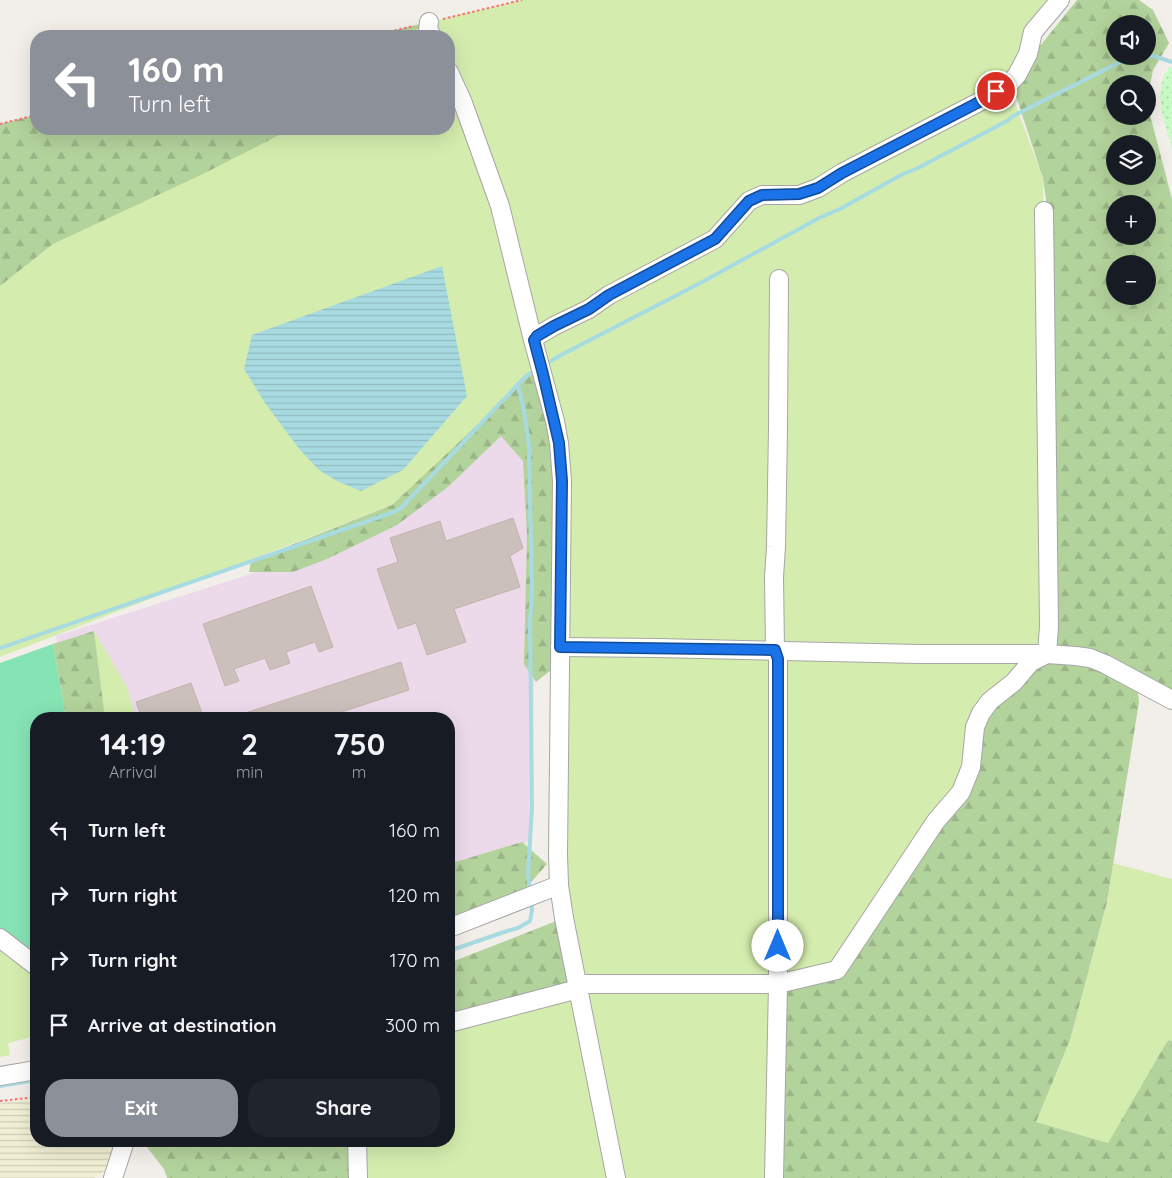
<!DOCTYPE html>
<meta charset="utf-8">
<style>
:root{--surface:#171b24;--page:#20242c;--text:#f1f3f6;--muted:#9ea1a6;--accent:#8c9099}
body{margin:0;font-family:Quicksand,sans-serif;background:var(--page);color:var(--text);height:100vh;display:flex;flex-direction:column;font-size:19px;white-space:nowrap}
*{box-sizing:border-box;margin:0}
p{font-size:16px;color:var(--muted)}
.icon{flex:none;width:28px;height:28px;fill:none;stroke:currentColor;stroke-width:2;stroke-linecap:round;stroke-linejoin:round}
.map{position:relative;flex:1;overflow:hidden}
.side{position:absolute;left:30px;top:712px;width:425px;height:435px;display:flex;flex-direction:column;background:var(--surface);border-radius:20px;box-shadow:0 5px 20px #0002}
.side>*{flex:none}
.hud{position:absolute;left:30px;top:30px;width:425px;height:105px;border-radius:20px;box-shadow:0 5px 20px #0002;background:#8c9099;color:#fff;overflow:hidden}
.fabs{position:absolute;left:1106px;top:15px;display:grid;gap:10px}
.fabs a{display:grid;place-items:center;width:50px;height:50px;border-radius:50%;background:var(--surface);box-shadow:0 5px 20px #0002;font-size:25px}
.pin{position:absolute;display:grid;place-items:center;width:42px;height:42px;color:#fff;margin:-21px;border:2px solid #fff;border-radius:50%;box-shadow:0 1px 5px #0007}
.me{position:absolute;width:55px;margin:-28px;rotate:0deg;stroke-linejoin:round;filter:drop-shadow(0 0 4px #0008)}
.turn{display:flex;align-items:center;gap:18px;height:105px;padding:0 15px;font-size:22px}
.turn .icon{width:65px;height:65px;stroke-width:2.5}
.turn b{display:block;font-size:35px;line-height:42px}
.eta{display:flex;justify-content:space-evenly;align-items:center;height:85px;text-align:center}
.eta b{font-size:30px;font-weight:700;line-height:35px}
.button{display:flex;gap:10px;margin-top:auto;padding:10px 15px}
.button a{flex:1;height:58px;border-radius:20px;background:var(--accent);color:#fff;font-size:20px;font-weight:700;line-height:58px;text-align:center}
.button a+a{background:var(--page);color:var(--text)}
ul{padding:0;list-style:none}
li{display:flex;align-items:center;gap:15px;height:65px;padding:0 15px}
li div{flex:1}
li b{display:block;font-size:19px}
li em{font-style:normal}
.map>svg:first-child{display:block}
.industrial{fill:#ecdaea}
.farmland{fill:url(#farmland-rules)}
.grass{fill:#d4edae;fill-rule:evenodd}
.forest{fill:url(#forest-firs);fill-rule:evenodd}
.park{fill:url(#park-dots)}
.pitch{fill:#85e3b4}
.water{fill:url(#water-rules)}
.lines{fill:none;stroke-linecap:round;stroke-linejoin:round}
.stream{stroke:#a8dbe1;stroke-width:4}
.building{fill:#cbc0bb;stroke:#c5b3aa}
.minor-casing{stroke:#a6a6a6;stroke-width:20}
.path{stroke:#ff6d6f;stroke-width:2;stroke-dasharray:2.5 2.5;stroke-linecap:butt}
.minor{stroke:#fff;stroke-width:18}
.route-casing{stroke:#114b97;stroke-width:12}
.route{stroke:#1a73e8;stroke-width:9}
</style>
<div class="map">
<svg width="1172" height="1178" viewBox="0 0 1172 1178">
<defs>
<pattern id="farmland-rules" width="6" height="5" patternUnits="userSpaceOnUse" patternTransform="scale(1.25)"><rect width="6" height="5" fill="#f1f0d4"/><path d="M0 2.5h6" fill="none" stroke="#ceceb6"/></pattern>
<pattern id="forest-firs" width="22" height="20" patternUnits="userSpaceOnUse" patternTransform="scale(1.25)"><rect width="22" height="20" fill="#b3d39c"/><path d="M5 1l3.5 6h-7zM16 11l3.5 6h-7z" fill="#9ab586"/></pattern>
<pattern id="park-dots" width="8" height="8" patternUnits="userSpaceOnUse" patternTransform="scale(1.25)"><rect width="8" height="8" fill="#c8fcc6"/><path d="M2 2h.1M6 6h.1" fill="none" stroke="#acd8aa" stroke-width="1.8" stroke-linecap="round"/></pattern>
<pattern id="water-rules" width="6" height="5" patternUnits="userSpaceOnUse" patternTransform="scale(1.25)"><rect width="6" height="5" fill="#a8dbe1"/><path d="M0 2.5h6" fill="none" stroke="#90bcc1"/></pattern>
</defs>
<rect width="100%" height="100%" fill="#f2eee9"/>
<!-- industrial -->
<polygon class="industrial" points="523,393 536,510 532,840 449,870 449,719 69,719 56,636 382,532"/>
<!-- farmland -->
<polygon class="farmland" points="36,1098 36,1141 122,1141 107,1170 94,1178 0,1178 0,1103"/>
<!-- grass -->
<g class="grass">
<path d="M 521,0 L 1063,0 L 1008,85 L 1043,178 L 1049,626 L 961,792 L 837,970 L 778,1178 L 358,1178 L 357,1141 L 449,1141 L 449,1021 L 577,984 L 559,885 L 541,371 L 392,505 L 0,657 L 0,125 L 36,129 L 449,129 L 449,107 L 461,103 L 449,71 L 449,36 L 370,36 ZM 834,175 L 799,195 L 746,210 L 762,195 Z"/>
<polygon points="94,631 127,687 136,719 104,719"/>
<polygon points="1113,863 1172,879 1172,1041 1168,1040 1129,1116 1108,1143 1036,1122 1070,1040 1107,902"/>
<polygon points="0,942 36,970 36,1036 8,1043 10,1055 0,1057"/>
</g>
<!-- forest -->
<g class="forest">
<path d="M 1077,0 L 1139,0 L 1153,10 L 1169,43 L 1153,70 L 1148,96 L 1148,84 L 1115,84 L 1115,116 L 1148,116 L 1148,107 L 1172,199 L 1172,700 L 1137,682 L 1139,702 L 1107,902 L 1070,1040 L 1036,1122 L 1108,1143 L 1168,1040 L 1172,1041 L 1172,1178 L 781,1178 L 785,988 L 843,978 L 969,786 L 990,701 L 1047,654 L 1050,229 L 1043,178 L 1014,90 L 1040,46 ZM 1115,24 L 1148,24 L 1148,56 L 1115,56 ZM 1115,144 L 1148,144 L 1148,176 L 1115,176 ZM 1115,204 L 1148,204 L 1148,236 L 1115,236 ZM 1115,264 L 1148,264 L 1148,296 L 1115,296 Z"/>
<polygon points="429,22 404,36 370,36"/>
<polygon points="36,115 36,129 291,129 203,174 53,244 0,286 0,124"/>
<polygon points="541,365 559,443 559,670 550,671 536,682 524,664 527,535 523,461 501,436 448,487 397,525 327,559 293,572 249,572 251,561 392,505"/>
<polygon points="94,631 105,719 66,719 53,644"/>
<polygon points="522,842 547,864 512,904 449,926 449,864"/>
<polygon points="564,918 577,984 449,1025 449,963"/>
<polygon points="142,1141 357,1141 357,1178 167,1178 164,1169"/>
</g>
<!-- park -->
<polygon class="park" points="1169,66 1172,68 1172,150 1162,112 1160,95 1164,74 1168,71"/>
<!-- pitch -->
<polygon class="pitch" points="53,644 66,719 36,719 36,964 0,934 0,663"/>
<!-- water -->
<polygon class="water" points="442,266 467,396 403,470 361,491 337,481 319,470 300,450 265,403 244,369 252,335"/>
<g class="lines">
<!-- stream -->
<g class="stream">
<polyline points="1148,56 1154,56 1172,62"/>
<polyline points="544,365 563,354 704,281 819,218 840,209 903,174 916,169 1007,121 1013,116 1132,56"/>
<polyline points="518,385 524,410 530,452 529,453 532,591 530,622 532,807 528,874 530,891"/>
<polyline points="0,648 394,512 401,508 526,376 536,370"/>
<polyline points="449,951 507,931 518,928 530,921 532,910 531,900"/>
<polyline points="0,1086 36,1080"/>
</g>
</g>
<!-- building -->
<g class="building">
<polygon points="513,518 523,548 510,556 520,587 454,609 466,642 427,655 416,623 398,629 377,569 398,562 390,538 440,521 446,541"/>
<polygon points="311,586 333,647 319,652 315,642 286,652 290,663 270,670 265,658 234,669 239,681 225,686 203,624"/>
<polygon points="401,662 409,690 320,719 233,719 233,717"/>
<polygon points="191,683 204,719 142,719 136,702"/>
</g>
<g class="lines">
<defs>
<g id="minor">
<polyline points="429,22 428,30 432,36"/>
<polyline points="449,72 463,103 500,206 533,340 537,336 554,326 589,309 609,295 715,239 749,201 762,195 799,195 818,188 842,173 983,100 984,97 1008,85 1017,75 1028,54 1033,32 1060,0"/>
<polyline points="1044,211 1049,626 1047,654"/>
<polyline points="533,340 555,421 559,443 562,481 558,855 559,885 564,918 616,1178"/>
<polyline points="560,647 658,648 919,654 1047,654 1076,656 1090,658 1105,664 1172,700"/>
<polyline points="449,928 559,885"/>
<polyline points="0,938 36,966"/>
<polyline points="577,984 778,984 837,970 936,821 961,792 971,767 975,727 981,713 990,701 1014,682 1031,662 1047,654"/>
<polyline points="449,1023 578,989"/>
<polyline points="0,1076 36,1070"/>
<polyline points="357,1141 358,1178"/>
<polyline points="113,1178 125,1141"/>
<polyline points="774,1178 778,984 778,659 775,650 774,577 776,547 778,428 779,279"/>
</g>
</defs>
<!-- minor casing -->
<use href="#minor" class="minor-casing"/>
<!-- path -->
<g class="path">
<polyline points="443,19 522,0"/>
<polyline points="370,36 414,26"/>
<polyline points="0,124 36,115"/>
<polyline points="0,1101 36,1097"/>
</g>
<!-- minor -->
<use href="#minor" class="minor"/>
</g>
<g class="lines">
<defs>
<polyline id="route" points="778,946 778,659 775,650 560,647 562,481 559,443 543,374 534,340 537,336 554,326 589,309 609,295 715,239 749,201 762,195 799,194 818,188 842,173 983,100 984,97 996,91"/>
</defs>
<!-- route casing -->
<use href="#route" class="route-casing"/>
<!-- route -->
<use href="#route" class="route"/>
</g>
</svg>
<div class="fabs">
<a><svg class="icon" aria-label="sound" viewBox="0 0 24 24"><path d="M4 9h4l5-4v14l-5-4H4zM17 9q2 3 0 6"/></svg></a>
<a><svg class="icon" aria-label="search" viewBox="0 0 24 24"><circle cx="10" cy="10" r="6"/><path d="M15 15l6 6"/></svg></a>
<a><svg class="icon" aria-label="layers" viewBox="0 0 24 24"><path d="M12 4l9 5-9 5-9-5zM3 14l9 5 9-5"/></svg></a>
<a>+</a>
<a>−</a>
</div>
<div class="pin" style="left:996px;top:91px;background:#d93025"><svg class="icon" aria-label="arrive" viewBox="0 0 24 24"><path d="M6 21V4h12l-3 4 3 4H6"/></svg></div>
<svg class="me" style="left:778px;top:946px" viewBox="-20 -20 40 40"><circle r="19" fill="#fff"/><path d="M0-13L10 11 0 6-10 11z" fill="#1a73e8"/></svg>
<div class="hud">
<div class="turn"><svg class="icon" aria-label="left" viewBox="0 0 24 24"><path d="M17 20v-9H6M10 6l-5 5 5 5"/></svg><div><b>160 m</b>Turn left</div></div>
</div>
<section class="side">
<div class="eta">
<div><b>14:19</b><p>Arrival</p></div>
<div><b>2</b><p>min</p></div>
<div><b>750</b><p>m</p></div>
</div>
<ul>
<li><svg class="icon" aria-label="left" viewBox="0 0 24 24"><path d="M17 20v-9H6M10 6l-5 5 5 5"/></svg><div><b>Turn left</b></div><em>160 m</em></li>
<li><svg class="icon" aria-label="right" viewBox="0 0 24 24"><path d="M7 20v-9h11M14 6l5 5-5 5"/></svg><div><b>Turn right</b></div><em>120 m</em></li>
<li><svg class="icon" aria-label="right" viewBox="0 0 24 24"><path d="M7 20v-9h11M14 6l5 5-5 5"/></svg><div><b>Turn right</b></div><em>170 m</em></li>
<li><svg class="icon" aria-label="arrive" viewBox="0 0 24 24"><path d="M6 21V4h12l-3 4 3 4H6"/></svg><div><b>Arrive at destination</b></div><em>300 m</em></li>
</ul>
<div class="button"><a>Exit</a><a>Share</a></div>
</section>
</div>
